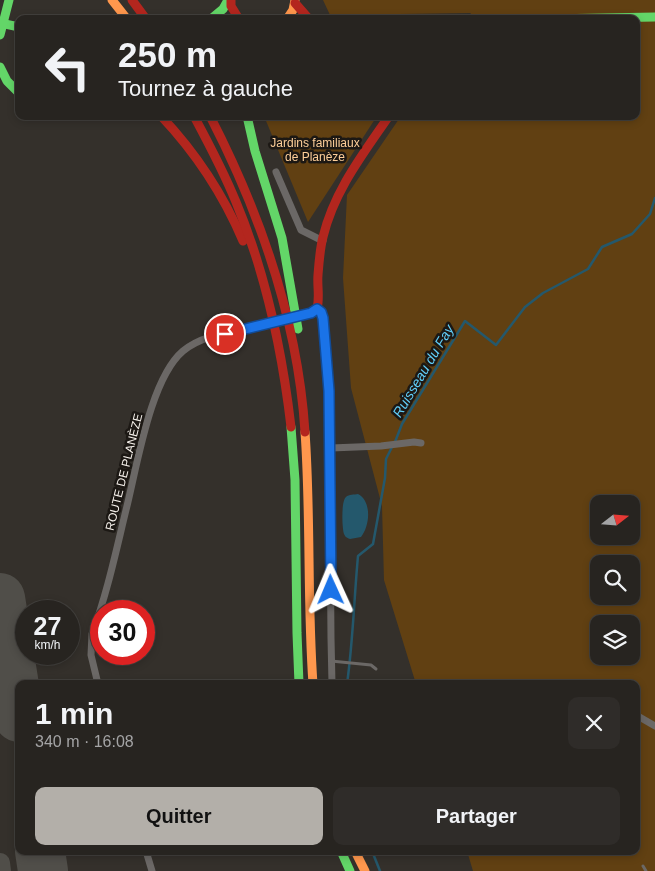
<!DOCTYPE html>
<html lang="fr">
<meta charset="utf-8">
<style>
:root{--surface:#272420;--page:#2f2c29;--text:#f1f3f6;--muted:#a4a4a5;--line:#43413e;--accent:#b3afa9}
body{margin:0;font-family:Helvetica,sans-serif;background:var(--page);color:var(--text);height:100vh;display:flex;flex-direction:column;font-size:19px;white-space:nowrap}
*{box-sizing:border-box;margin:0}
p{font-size:16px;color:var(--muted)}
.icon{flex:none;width:28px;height:28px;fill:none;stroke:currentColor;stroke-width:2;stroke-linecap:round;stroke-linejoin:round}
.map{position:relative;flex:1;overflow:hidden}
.details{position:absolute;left:15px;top:680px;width:625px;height:175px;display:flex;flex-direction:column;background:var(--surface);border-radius:10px;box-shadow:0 2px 8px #0003,0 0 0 1px var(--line)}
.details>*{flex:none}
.banner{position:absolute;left:15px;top:15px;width:625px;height:105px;border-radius:10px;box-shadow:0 2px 8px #0003,0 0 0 1px var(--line);background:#272420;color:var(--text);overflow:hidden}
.needle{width:32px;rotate:73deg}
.fabs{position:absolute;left:590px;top:495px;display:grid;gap:10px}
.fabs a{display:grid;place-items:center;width:50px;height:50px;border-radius:10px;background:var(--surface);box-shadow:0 2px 8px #0003,0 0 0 1px var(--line);font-size:25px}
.speed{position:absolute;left:15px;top:600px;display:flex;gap:10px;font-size:25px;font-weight:700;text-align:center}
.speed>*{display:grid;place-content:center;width:65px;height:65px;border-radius:50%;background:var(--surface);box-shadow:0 2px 8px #0003,0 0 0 1px var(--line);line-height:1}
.speed small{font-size:12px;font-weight:400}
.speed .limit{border:8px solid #d22;background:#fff;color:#111}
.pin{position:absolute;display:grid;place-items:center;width:42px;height:42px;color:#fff;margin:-21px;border:2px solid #fff;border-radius:50%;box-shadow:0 1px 5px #0007}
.me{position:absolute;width:55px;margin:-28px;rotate:359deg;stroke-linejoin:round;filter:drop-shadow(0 0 4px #0008)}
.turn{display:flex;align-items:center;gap:18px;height:105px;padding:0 20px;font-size:22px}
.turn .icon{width:65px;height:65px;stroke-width:2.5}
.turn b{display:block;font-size:35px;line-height:42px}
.round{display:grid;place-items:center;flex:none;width:52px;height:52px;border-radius:10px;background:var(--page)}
.summary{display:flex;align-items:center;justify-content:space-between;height:85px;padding:0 20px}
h1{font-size:30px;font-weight:700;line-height:38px}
.action{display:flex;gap:10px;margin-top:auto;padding:10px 20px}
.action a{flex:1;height:58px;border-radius:10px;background:var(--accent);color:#111;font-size:20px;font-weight:700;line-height:58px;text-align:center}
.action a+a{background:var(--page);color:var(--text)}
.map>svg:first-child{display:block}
.green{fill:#614012;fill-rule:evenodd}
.water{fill:#24586c}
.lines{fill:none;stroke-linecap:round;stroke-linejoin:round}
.stream{stroke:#24586c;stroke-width:2.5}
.taxiway{stroke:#504e49;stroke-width:20}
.runway{stroke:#504e49;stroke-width:50}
.lane{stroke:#6b6866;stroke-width:3}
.street{stroke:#6b6866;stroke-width:7}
.fast{stroke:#63d668;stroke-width:9}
.slow{stroke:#ff974d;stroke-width:9}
.jam{stroke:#b3261e;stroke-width:9}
.street-bridge{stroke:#6b6866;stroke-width:7}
.route-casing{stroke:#114b97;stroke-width:12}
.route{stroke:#1a73e8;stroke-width:9}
.labels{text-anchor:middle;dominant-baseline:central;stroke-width:5;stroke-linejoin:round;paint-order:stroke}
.park-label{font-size:12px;fill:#fdce99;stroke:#1c1814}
.street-label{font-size:12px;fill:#f8f3ed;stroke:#1c1814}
.water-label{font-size:14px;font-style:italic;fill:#61cef9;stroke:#1c1814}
</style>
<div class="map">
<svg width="655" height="871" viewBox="0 0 655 871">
<rect width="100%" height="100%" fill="#34302b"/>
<!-- green -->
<g class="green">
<path d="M 323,0 L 655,0 L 655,871 L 473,871 L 467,851 L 636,851 L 636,684 L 416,684 L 384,580 L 382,506 L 351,388 L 343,278 L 347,195 L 401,116 L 636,116 L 636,19 L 467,19 L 471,13 L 330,15 ZM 599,504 L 631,504 L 631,536 L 599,536 ZM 599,564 L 631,564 L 631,596 L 599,596 ZM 599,624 L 631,624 L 631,656 L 599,656 Z"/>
<polygon points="264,116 377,116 308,222"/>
</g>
<!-- water -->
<path class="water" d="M 358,494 C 372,501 370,526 361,537 L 350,539 C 346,537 346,538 344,534 C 342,528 341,501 346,497 C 349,494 354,495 358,494 Z"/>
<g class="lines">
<!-- stream -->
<g class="stream">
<polyline points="395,442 402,424 465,321 496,345 525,307 543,293 588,269 602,247 632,234 650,214 655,198"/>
<path d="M 347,684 C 353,642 354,599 358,556 L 373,544 L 385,478 L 386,459 L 392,447"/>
<polyline points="372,851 380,871"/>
</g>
<!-- taxiway -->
<polyline class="taxiway" points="0,863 1,871"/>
<!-- runway -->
<g class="runway">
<polyline points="0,598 19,717"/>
<polyline points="40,851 43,871"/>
</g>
<!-- lane -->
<g class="lane">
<polyline points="331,661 371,665 376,669"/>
<polyline points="600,684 605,682 610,684"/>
<polyline points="643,866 646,871"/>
</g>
<!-- street -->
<g class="street">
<polyline points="276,172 301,230 323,241"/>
<polyline points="306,315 317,309 321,313 325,338 329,391 331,638 332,684"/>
<polyline points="331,448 381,446 414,442 421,443"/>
<path d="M 98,684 L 91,655 L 92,634 C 107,594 116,551 126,510 C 137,467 150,379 183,351 C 203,334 234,332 258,326"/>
<polyline points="636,715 655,726"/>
<polyline points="146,851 152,871"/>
</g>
<!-- fast -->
<g class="fast">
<polyline points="211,19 223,9 228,0"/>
<polyline points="550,19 655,17"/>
<polyline points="0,23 19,27"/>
<polyline points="0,35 9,0"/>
<polyline points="0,67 7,81 19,93"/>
<polyline points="247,116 255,151 282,238 298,329"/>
<polyline points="291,427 295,480 297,633 299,684"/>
<polyline points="341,851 350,871"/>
</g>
<!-- slow -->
<g class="slow">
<polyline points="112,0 127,19"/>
<polyline points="287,19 293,10 295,0"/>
<path d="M 305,432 C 311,516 307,600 313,684"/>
<polyline points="355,851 365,871"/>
</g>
<!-- jam -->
<g class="jam">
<polyline points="132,0 146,19"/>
<polyline points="231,0 231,6 239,19"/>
<polyline points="295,3 309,19"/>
<path d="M 161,116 C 196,153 223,194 243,241"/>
<path d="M 194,116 C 209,144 224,172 236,202 C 266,274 282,349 291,427"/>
<path d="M 210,116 C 261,215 298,321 305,432"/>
<path d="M 317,309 C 320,297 317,286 318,275 C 319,262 320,248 323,237 C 334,191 363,154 389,116"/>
</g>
<!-- street-bridge -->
<polyline class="street-bridge" points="258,326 306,315"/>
</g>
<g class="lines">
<defs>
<polyline id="route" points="225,334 311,313 317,309 321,312 323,318 329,391 331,590"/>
</defs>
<!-- route casing -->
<use href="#route" class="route-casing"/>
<!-- route -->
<use href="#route" class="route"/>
</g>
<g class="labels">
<!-- park labels -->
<g class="park-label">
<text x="315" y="143">Jardins familiaux<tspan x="315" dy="14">de Planèze</tspan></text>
</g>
<!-- street labels -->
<g class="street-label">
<text transform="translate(124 472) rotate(-76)">ROUTE DE PLANÈZE</text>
</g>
<!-- water labels -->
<g class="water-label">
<text transform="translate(423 371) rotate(-59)">Ruisseau du Fay</text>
</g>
</g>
</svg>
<div class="fabs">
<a><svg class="needle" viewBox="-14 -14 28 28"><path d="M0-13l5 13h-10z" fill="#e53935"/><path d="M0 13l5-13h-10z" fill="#a4a4a5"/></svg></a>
<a><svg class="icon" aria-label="search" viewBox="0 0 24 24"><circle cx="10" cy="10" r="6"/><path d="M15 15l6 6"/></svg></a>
<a><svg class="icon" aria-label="layers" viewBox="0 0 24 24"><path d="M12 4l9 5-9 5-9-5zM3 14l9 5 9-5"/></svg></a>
</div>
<div class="speed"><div>27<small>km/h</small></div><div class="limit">30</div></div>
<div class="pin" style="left:225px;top:334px;background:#d93025"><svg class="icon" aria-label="arrive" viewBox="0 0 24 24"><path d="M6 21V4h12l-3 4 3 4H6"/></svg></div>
<svg class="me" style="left:331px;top:590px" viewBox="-20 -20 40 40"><path d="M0-17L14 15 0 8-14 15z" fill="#1a73e8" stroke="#fff" stroke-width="4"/></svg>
<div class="banner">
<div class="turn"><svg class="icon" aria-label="left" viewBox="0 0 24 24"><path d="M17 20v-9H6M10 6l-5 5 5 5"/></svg><div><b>250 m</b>Tournez à gauche</div></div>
</div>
<section class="details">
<div class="summary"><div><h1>1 min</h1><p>340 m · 16:08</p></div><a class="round"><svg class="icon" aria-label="close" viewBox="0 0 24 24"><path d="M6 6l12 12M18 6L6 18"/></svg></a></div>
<div class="action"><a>Quitter</a><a>Partager</a></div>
</section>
</div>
